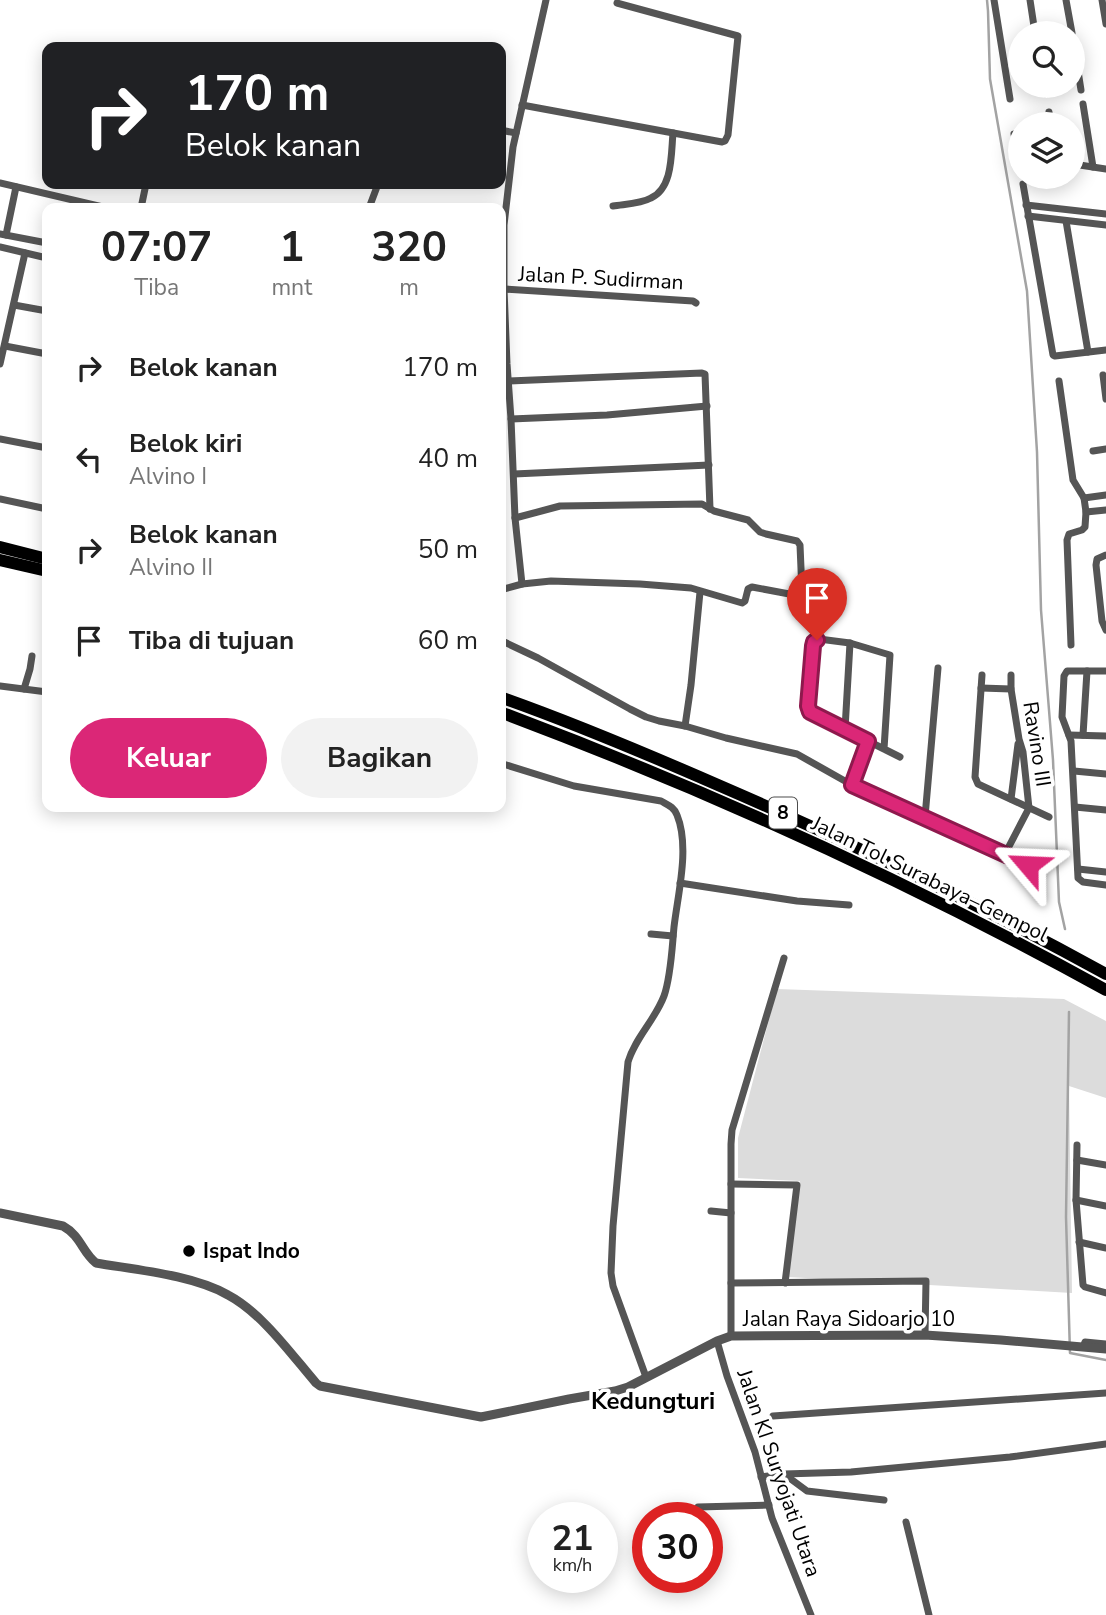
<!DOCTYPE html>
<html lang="id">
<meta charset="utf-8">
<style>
:root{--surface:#fff;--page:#f2f2f2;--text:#222;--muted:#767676;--accent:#db2777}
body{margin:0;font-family:"Nunito Sans",sans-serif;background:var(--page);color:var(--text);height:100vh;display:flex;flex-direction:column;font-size:26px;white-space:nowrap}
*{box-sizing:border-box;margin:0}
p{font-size:23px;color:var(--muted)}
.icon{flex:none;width:38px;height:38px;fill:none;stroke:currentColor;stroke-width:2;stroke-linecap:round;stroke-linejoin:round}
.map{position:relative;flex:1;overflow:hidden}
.drawer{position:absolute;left:42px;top:203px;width:464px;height:609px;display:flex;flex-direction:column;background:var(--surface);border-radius:14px;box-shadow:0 4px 18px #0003}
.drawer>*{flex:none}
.hud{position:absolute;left:42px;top:42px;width:464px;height:147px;border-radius:14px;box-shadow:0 4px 18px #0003;background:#202124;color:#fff;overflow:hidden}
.fabs{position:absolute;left:1008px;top:21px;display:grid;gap:14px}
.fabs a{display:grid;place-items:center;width:77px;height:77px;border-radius:50%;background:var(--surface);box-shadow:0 4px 18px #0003;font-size:35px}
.speed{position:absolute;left:527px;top:1502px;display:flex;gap:14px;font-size:35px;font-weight:700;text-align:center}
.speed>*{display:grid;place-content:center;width:91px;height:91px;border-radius:50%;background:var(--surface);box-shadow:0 4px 18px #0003;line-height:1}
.speed small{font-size:18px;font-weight:400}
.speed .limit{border:10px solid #d22;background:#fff;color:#111}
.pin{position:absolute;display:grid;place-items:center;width:60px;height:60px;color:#fff;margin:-72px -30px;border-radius:50% 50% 50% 0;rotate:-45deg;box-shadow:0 0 7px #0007}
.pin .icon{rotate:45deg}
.me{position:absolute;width:77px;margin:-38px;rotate:296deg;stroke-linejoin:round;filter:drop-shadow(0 0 5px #0008)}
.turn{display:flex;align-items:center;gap:24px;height:147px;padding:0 28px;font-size:32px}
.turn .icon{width:91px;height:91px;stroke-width:2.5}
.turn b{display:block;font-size:49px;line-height:60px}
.eta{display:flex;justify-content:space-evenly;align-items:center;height:119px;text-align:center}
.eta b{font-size:42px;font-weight:700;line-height:49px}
.button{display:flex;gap:14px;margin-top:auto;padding:14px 28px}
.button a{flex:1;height:80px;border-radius:42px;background:var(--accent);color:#fff;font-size:28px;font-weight:700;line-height:80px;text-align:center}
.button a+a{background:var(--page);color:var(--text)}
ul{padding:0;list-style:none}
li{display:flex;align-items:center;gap:21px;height:91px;padding:0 28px}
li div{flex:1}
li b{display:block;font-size:26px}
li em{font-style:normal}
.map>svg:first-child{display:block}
.green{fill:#dcdcdc}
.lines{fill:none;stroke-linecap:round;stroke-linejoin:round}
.stream{stroke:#a3a3a3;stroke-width:2.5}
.minor{stroke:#555;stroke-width:7}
.tertiary{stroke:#555;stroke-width:9}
.motorway{stroke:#000;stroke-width:12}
.route-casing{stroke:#8e194d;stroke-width:18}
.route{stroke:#db2777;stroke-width:12}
.poi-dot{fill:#000;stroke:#fff;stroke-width:2.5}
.labels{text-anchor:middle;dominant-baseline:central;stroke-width:7;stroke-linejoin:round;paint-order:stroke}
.shield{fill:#fff;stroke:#4c4c4c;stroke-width:2}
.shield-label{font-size:19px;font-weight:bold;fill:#000}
.street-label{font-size:21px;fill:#000;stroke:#fff}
.poi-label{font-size:21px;font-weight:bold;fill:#000;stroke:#fff;text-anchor:start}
.quarter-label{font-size:24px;font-weight:bold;fill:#000;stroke:#fff}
</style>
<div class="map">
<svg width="1106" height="1615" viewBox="0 0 1106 1615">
<rect width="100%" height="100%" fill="#fff"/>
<!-- green -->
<polygon class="green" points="777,989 1064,999 1106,1021 1106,1098 1069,1086 1072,1293 788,1277 800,1181 738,1178 738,1138"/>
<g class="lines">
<!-- stream -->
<g class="stream">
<polyline points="987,0 988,11 990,79 1027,291 1037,452 1041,610 1053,760 1059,902 1065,929"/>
<polyline points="1069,1012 1066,1217 1070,1353 1106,1360"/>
</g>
<!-- minor -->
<g class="minor">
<polyline points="994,0 1010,99"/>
<polyline points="1030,0 1035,33"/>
<polyline points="1066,0 1072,33"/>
<polyline points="1102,0 1106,24"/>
<polyline points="1073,39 1081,90"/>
<polyline points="1044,86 1046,94"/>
<polyline points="1083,104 1093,167"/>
<polyline points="522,105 722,142 725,141 728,135 738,36 617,3"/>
<polyline points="1049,112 1051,124"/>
<polyline points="500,130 516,133"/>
<polyline points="1014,134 1018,153 1020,155"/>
<polyline points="1073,164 1106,169"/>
<polyline points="0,183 107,208"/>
<polyline points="1023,184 1053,355 1055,356 1106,350"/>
<polyline points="1026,205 1106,214"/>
<path d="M 613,206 C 625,204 640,204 651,198 C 673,188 671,154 673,133"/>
<polyline points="141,208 146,184"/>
<polyline points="369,208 378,184"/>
<polyline points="1028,216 1106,225"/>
<polyline points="1066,221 1088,352"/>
<polyline points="0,234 47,243"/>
<polyline points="6,235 16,187"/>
<polyline points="0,247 47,258"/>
<polyline points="504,289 693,301 696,303"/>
<polyline points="14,305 47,311"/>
<polyline points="5,346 47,354"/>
<polyline points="0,364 25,253"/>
<polyline points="1103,375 1106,399"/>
<polyline points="509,381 702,373 705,374 710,509"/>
<polyline points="1059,381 1073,480 1084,498 1086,512 1085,527 1082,530 1069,534 1067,540 1071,645"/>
<polyline points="511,419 607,415 707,406"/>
<polyline points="0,439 47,448"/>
<polyline points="1093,451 1106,449"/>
<polyline points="514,474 709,465"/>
<polyline points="1084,498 1106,495"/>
<polyline points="0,499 47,509"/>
<polyline points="1086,512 1106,510"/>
<polyline points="1106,555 1097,559 1096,565 1102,621 1106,630"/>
<polyline points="522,584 515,518 511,419 507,364 504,289 504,225 513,147 546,0"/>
<polyline points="500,590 522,584 551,581 640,584 691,588 742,603 745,601 748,589 752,587 800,596 802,592 800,545 797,541 766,534 760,532 748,520 714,511 702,504 560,506 515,518"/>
<polyline points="500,640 538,658 630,709 646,717 659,721 685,726 726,738 797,754 852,785 1028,865"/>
<polyline points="1106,671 1067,671 1064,676 1062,717 1071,741 1078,878 1083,882 1106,885"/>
<polyline points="982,675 975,777 978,784 1049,817"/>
<polyline points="0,686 47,692"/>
<polyline points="981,688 1011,689"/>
<polyline points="24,689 30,669 32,656"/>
<polyline points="685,726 691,685 700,592"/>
<polyline points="845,729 850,643"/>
<polyline points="1069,735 1106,736"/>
<polyline points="1083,735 1087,671"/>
<polyline points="884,749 890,655 850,643 819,639 815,641 813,646 809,706 810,712 900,757"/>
<path d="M 500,763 L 574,786 L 661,801 C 668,805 674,807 677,815 C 690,847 678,893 674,927 C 672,948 671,976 664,996 C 655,1020 635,1038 628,1062 L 613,1226 L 611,1273 L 613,1286 L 646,1377"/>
<polyline points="1074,771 1106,774"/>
<polyline points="852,785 868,741"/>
<polyline points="1011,799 1018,744"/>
<polyline points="1075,807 1106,810"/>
<polyline points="925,817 938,668"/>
<polyline points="1005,854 1029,808 1023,752 1019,739 1011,689 1011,675"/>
<polyline points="1078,869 1106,872"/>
<polyline points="680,883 797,901 849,905"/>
<polyline points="651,934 673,936"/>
<polyline points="1077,1145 1076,1200 1083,1285 1085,1287 1106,1293"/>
<polyline points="1077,1160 1106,1165"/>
<polyline points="731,1184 797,1185 785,1283"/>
<polyline points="1076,1200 1106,1206"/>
<polyline points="711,1211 731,1213"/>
<polyline points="1079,1242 1106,1248"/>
<polyline points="731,1283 926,1281 925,1335"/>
<polyline points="731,1336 731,1144 732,1130 784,958"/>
<polyline points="717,1341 727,1376 755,1452 772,1518 811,1615"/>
<polyline points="1083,1347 1085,1342 1106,1344"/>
<polyline points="773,1416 1106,1393"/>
<polyline points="784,1474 807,1491 884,1500"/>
<polyline points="761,1477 784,1474 851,1472 1010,1457 1106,1444"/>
<polyline points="698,1507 769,1505"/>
<polyline points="906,1522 929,1615"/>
</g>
<!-- tertiary -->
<path class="tertiary" d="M 0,1213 L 63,1226 C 81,1236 82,1252 96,1263 C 137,1270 193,1275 228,1295 C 262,1313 291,1354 316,1383 L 320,1386 L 481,1417 L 569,1399 L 615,1391 L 628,1387 L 717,1341 L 731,1336 L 925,1335 L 1001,1340 L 1106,1349"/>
<!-- motorway -->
<g class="motorway">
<polyline points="0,547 47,559"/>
<polyline points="0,560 47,571"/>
<path d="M 500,697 C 574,723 647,754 718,785 C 850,842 980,905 1106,974"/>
<path d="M 500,712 C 708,790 912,883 1106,990"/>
</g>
</g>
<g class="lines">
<defs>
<polyline id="route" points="817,640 814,642 813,646 808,706 810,712 868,741 852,785 1028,865"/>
</defs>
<!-- route casing -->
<use href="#route" class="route-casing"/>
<!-- route -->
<use href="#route" class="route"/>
</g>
<!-- markers -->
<circle class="poi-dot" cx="189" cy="1251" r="7"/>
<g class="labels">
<!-- shield labels -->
<rect class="shield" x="769" y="797.5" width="28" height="31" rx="5"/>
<g class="shield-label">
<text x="783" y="813">8</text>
</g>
<!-- street labels -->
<g class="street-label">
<text transform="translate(601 278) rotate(3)">Jalan P. Sudirman</text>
<text transform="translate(1037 744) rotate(81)">Ravino III</text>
<text transform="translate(930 879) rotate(26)">Jalan Tol Surabaya–Gempol</text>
<text x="849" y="1319">Jalan Raya Sidoarjo 10</text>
<text transform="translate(779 1473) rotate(71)">Jalan KI Suryojati Utara</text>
</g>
<!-- poi labels -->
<g class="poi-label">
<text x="203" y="1251">Ispat Indo</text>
</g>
<!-- quarter labels -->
<g class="quarter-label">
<text x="653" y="1401">Kedungturi</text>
</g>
</g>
</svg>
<div class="fabs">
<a><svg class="icon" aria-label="search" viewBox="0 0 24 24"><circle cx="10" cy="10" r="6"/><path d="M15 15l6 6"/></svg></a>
<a><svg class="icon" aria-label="layers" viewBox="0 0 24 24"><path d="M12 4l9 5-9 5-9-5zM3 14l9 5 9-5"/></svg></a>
</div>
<div class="speed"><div>21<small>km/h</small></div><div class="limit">30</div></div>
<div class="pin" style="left:817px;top:640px;background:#d93025"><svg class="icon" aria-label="arrive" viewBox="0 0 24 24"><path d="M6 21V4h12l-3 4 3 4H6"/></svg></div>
<svg class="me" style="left:1028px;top:865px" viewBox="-20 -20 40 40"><path d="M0-17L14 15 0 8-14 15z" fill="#db2777" stroke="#fff" stroke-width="4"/></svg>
<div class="hud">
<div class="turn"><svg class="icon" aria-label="right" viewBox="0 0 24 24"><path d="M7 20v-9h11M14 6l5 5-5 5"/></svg><div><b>170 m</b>Belok kanan</div></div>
</div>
<section class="drawer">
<div class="eta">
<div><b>07:07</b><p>Tiba</p></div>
<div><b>1</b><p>mnt</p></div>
<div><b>320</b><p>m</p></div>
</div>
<ul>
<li><svg class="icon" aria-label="right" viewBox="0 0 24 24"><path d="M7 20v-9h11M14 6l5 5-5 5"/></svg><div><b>Belok kanan</b></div><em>170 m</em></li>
<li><svg class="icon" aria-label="left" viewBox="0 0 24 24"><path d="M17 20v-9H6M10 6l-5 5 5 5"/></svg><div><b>Belok kiri</b><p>Alvino I</p></div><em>40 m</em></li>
<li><svg class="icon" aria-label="right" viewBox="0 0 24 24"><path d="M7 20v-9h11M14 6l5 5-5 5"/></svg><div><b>Belok kanan</b><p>Alvino II</p></div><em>50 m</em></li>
<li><svg class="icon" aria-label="arrive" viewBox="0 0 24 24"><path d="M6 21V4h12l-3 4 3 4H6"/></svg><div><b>Tiba di tujuan</b></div><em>60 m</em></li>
</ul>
<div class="button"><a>Keluar</a><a>Bagikan</a></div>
</section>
</div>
